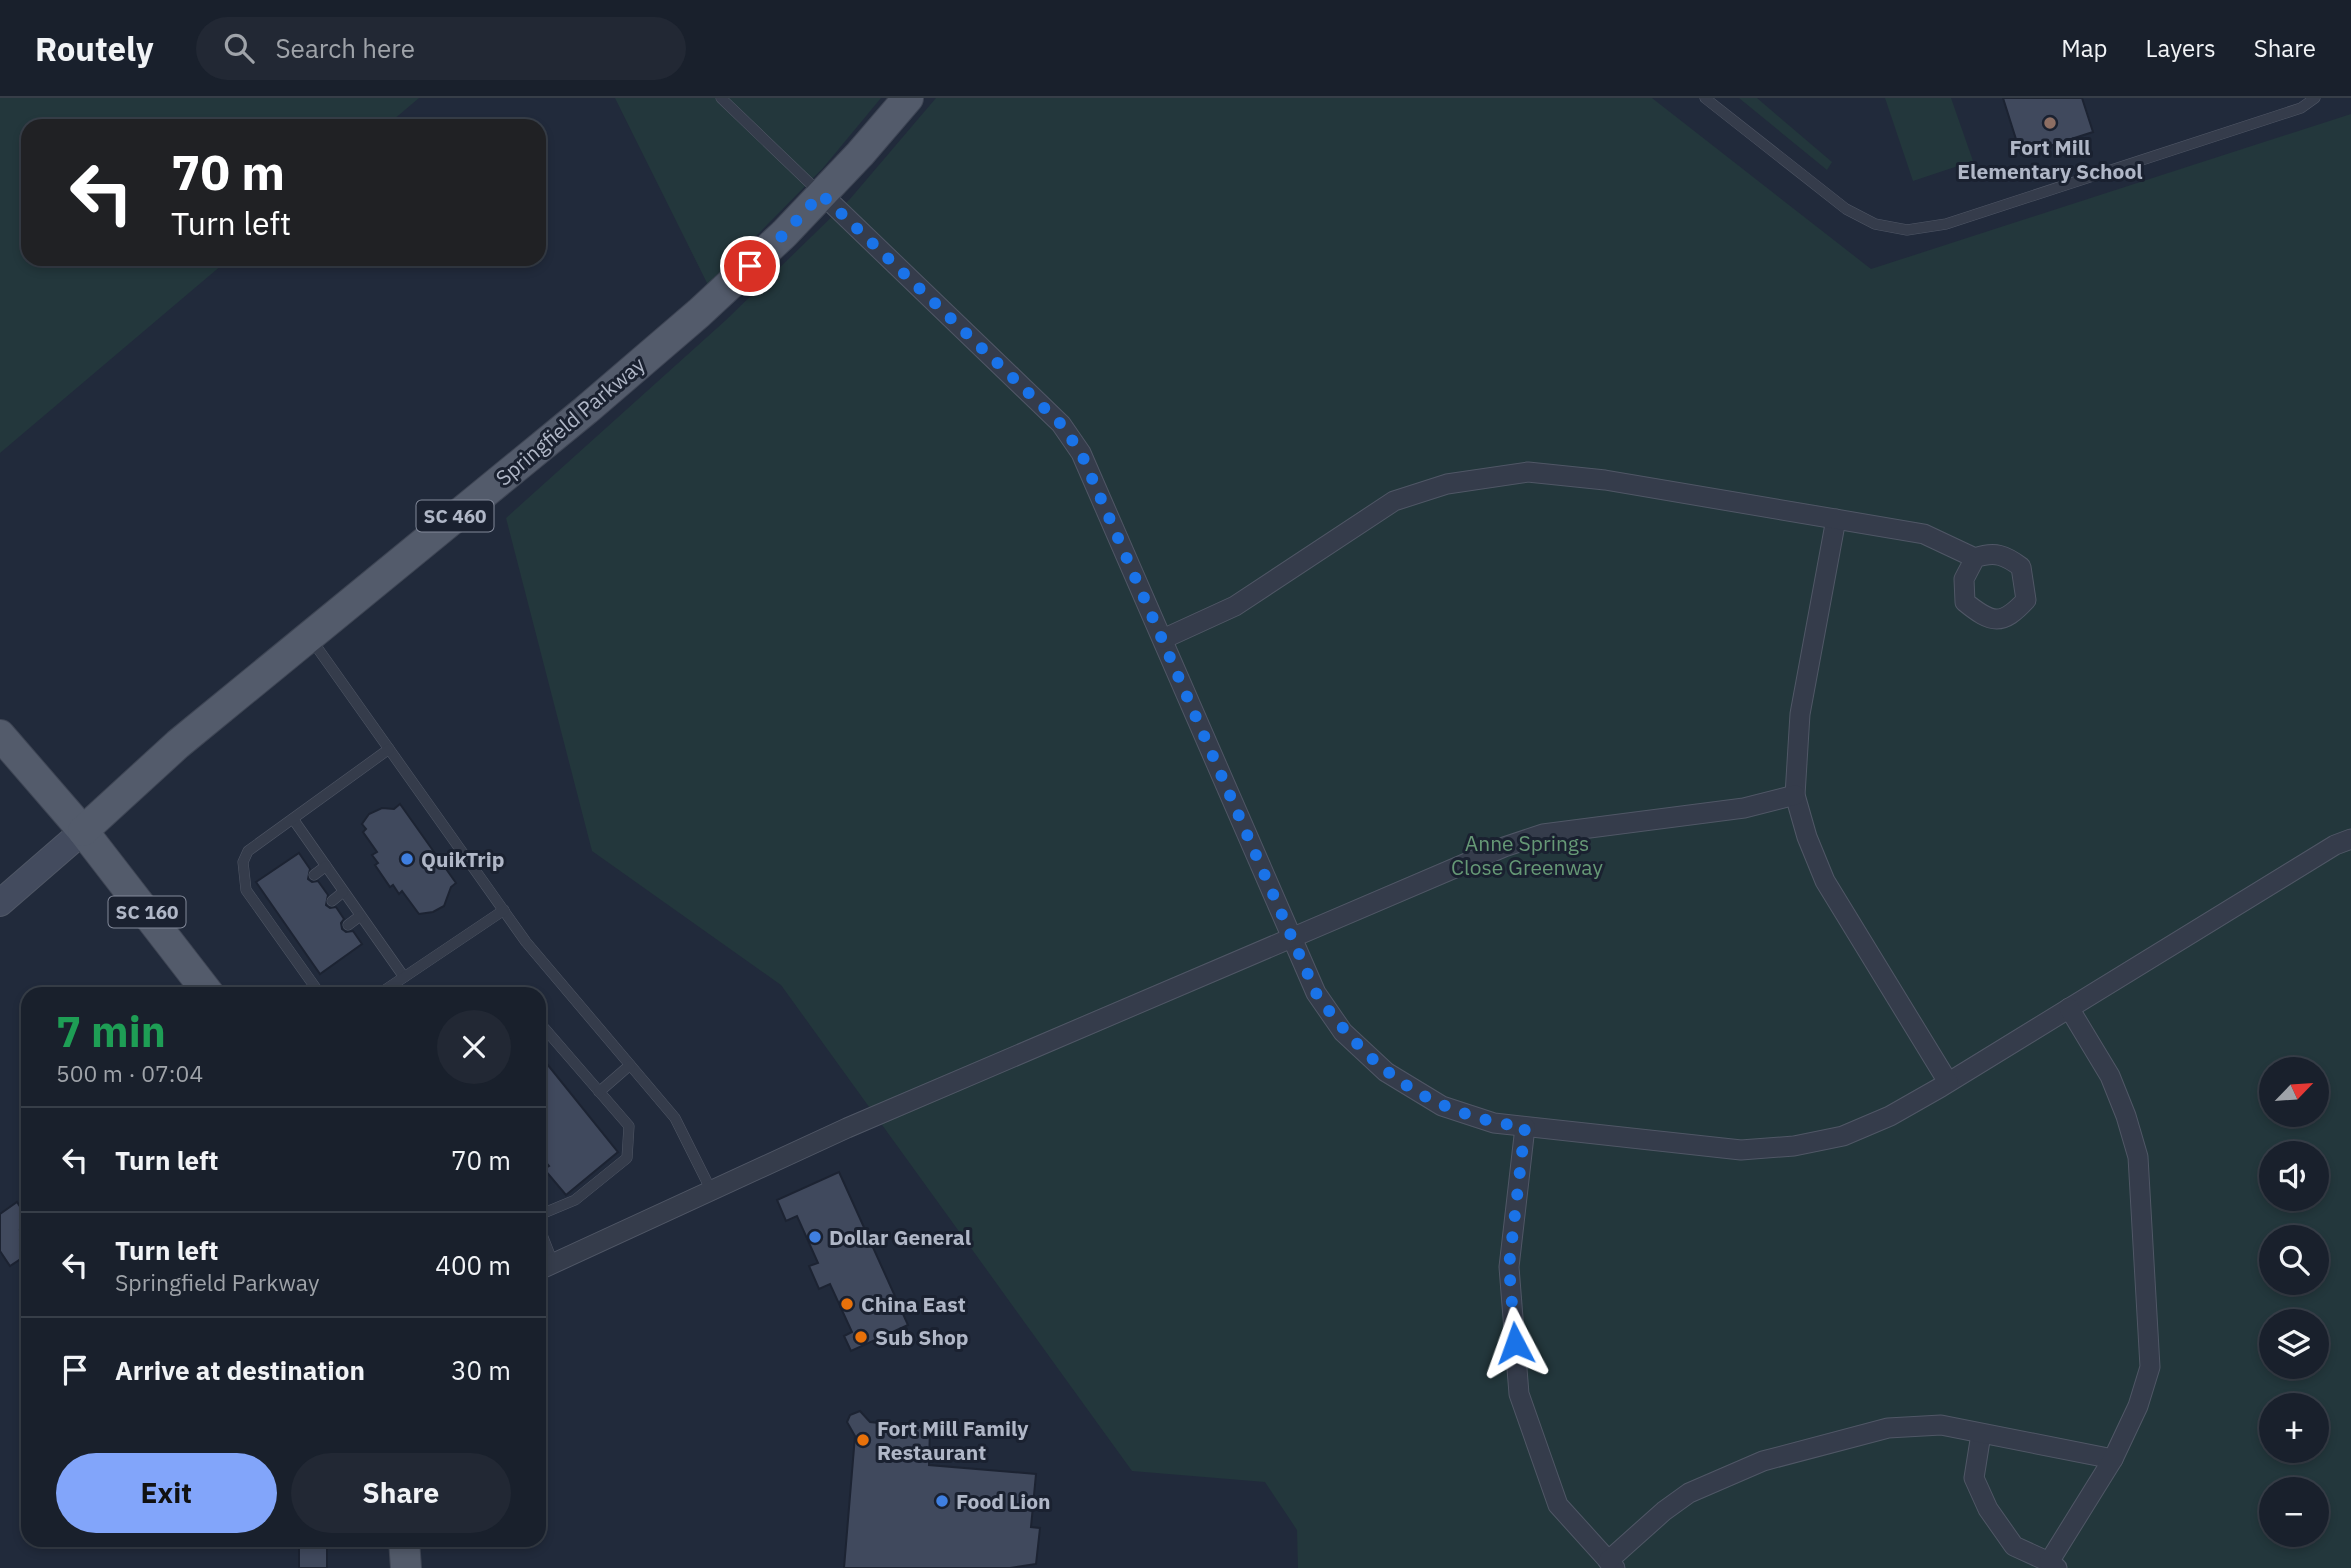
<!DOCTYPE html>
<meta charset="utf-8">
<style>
:root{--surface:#19202c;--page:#222834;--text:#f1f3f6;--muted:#9fa3a9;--line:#373e48;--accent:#82a5fa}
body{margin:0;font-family:"IBM Plex Sans",sans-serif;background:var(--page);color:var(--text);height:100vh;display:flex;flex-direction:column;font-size:26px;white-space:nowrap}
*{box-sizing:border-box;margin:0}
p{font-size:23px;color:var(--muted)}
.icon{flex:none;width:38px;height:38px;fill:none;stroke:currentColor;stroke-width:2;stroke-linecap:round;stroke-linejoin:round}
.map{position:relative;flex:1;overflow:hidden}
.panel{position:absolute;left:21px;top:889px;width:525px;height:560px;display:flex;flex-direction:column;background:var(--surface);border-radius:21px;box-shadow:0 4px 10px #0003,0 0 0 2px var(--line)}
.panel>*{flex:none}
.guide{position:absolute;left:21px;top:21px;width:525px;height:147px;border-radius:21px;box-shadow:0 4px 10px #0003,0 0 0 2px var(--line);background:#202124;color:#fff;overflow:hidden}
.needle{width:46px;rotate:65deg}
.buttons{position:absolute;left:2259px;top:959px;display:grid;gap:14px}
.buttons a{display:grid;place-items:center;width:70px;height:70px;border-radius:50%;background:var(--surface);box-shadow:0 4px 10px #0003,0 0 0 2px var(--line);font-size:35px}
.pin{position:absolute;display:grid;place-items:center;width:60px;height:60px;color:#fff;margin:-30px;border:4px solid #fff;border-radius:50%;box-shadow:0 2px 7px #0007}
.me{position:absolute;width:77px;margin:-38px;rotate:356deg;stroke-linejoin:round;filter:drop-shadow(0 0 5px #0008)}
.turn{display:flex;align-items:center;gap:24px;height:147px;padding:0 35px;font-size:32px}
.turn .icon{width:91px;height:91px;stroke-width:2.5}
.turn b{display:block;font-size:49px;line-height:60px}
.round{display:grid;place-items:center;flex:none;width:74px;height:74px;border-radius:37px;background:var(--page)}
.head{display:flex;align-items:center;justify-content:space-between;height:119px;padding:0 35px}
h1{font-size:42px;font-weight:800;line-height:52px;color:#1e9e55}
.button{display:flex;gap:14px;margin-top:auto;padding:14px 35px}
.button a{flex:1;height:80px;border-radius:42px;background:var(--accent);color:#111;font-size:28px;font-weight:800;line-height:80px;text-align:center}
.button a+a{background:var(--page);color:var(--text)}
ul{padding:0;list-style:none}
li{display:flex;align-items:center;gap:21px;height:105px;padding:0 35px;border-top:2px solid var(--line)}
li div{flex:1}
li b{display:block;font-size:26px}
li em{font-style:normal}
header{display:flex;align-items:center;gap:42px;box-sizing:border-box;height:98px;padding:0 35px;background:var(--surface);border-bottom:2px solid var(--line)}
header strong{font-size:33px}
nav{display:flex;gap:38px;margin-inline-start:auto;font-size:24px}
.search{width:490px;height:63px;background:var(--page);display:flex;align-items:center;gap:18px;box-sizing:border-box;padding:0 24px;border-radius:38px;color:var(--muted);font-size:26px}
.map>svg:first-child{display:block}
.green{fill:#23373c;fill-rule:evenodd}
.building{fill:#40495d;stroke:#1c2332;stroke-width:2}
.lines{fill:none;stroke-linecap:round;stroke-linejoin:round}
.lane-casing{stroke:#505766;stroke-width:11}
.street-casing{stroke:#505766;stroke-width:21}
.secondary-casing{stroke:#505766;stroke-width:28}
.primary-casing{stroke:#3e4554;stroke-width:32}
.lane{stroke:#353c4b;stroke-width:10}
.street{stroke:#353c4b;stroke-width:19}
.secondary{stroke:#434b5e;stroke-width:26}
.primary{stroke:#535b6b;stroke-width:30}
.route{stroke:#1a73e8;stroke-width:12;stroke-dasharray:0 21.6}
.education-dot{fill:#8d6e63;stroke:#1a2130;stroke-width:2.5}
.shop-dot{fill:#3f7fe0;stroke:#1a2130;stroke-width:2.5}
.food-dot{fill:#e8710a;stroke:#1a2130;stroke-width:2.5}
.labels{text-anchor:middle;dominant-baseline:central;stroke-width:6;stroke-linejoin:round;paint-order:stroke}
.shield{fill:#1a2130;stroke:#838a9a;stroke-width:2}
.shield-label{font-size:19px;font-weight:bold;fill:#b0b7c7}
.poi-label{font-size:21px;font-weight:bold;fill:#b0b7c7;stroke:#1a2130;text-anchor:start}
.street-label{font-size:21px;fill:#b0b7c7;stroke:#1a2130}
.park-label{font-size:21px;fill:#669976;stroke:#1a2130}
</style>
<header>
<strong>Routely</strong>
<div class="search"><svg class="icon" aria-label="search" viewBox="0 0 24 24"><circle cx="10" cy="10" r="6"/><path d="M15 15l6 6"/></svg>Search here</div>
<nav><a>Map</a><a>Layers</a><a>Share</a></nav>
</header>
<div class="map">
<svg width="2351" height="1470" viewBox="0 0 2351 1470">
<rect width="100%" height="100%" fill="#212a3b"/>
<!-- green -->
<g class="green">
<polygon points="0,0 419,0 386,28 28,28 28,161 229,161 0,355"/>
<polygon points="615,0 881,0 823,70 708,187"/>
<path d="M 936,0 L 1652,0 L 1871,171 L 2351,16 L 2351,1470 L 1298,1470 L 1297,1432 L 1265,1384 L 1132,1373 L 781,887 L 592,753 L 506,420 L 726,222 L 850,101 ZM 2272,971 L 2317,971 L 2317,1017 L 2272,1017 ZM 2272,1055 L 2317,1055 L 2317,1101 L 2272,1101 ZM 2272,1139 L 2317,1139 L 2317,1185 L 2272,1185 ZM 2272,1223 L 2317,1223 L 2317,1269 L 2272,1269 ZM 2272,1307 L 2317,1307 L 2317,1353 L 2272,1353 ZM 2272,1391 L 2317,1391 L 2317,1437 L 2272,1437 Z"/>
<polygon points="1739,0 1757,0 1832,64 1827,72"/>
<polygon points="1885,0 1951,0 1973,63 1913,83"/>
</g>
<!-- building -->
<g class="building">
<polygon points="2003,0 2082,0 2093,34 2021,57"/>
<polygon points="400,706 456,785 451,789 444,808 433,814 419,816 402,793 399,796 393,787 390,789 375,767 378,765 372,757 377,754 363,734 366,731 362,726 369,716 382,710 394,711"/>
<polygon points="299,755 310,771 308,781 312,784 318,783 328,797 326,807 330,810 336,809 344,821 341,825 342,831 346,834 353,833 362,846 320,876 256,784"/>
<polygon points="539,956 618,1054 566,1097 544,1071 549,1068 539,1056"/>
<polygon points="839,1074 908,1227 851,1253 844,1238 852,1234 830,1186 819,1191 809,1168 818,1165 797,1118 786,1123 777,1102"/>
<polygon points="17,1104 28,1121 28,1127 20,1132 28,1145 28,1156 10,1168 0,1153 0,1116"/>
<polygon points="860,1313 870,1324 930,1330 929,1367 1036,1376 1031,1429 1040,1430 1036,1466 1010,1470 844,1470 855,1338 847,1324 850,1317"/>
<rect x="299" y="1448" width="28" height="22"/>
</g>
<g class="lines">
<defs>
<g id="lane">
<polyline points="721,0 819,94"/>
<polyline points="1705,0 1846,111 1875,126 1907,132 1946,126 2301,10 2315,0"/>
<polyline points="311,541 526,844 675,1020 711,1092"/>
<polyline points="293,721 404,879"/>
<polyline points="314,777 326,768"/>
<polyline points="332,803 343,794"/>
<polyline points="348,827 360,818"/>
<polyline points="320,896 246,792 243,764 248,753 389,651"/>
<polyline points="379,896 504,812"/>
<polyline points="539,924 629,1028 627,1060 575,1102 539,1117"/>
<polyline points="599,994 630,967"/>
<polyline points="539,1129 553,1165"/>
</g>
<g id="street">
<polyline points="821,95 1061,326 1081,355 1316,895 1343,934 1386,974 1442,1008 1494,1025 1741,1052 1794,1048 1843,1038 1890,1018 1941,989 2335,747 2351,741"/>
<polyline points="1836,421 1800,616 1795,697 1807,739 1825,783 1948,984"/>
<path d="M 1163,541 L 1235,508 L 1394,403 L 1447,386 L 1528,374 L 1605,382 L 1924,436 L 1975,460 C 1995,453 2005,457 2021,469 L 2026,502 C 2002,528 1992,526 1965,504 L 1964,481 L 1975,460"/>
<polyline points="1525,1029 1509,1169 1519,1296 1558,1407 1615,1470"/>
<polyline points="539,1172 847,1030 1504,749 1543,736 1744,710 1795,697"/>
<polyline points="1981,1336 1974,1380 1988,1411 2014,1448 2049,1464"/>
<polyline points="1608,1463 1664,1413 1689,1395 1763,1363 1888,1330 1941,1327 2113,1361"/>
<polyline points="2057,1470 2049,1464 2113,1361 2138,1308 2150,1269 2138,1059 2126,1018 2110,978 2069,910"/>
</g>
<polyline id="secondary" points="0,805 83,733"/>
<g id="primary">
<polyline points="0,637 83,733 209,896"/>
<polyline points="83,733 178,646 586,312 699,215 784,136 860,56 908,0"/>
<polyline points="404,1442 406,1470"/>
</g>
</defs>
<!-- lane casing -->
<use href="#lane" class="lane-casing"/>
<!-- street casing -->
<use href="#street" class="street-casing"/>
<!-- secondary casing -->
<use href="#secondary" class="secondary-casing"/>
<!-- primary casing -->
<use href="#primary" class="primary-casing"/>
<!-- lane -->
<use href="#lane" class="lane"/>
<!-- street -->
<use href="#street" class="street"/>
<!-- secondary -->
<use href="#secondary" class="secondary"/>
<!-- primary -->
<use href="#primary" class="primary"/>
</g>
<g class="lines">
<!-- route -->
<path class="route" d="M 750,168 L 784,136 L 821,96 L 1061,326 L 1081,355 L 1316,895 C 1370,972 1430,1017 1525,1029 L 1509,1168 L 1515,1245"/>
</g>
<!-- markers -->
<circle class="education-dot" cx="2050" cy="25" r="7"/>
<g class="shop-dot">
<circle cx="407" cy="761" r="7"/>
<circle cx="815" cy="1139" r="7"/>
<circle cx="942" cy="1403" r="7"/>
</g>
<g class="food-dot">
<circle cx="847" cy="1206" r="7"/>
<circle cx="861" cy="1239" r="7"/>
<circle cx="863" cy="1342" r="7"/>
</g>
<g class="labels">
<!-- shield labels -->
<g class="shield">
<rect x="416.5" y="402.5" width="77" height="31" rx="5"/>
<rect x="108.5" y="798.5" width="77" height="31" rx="5"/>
</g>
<g class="shield-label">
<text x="455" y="418">SC 460</text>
<text x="147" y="814">SC 160</text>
</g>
<!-- poi labels -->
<g class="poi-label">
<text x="2050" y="49" text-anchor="middle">Fort Mill<tspan x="2050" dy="24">Elementary School</tspan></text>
<text x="421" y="761">QuikTrip</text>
<text x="829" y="1139">Dollar General</text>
<text x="861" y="1206">China East</text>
<text x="875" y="1239">Sub Shop</text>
<text x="877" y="1330">Fort Mill Family<tspan x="877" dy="24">Restaurant</tspan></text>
<text x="956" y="1403">Food Lion</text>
</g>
<!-- street labels -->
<g class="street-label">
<text transform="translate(570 323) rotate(-40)">Springfield Parkway</text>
</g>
<!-- park labels -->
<g class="park-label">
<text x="1527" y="745">Anne Springs<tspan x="1527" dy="24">Close Greenway</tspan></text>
</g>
</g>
</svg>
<div class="buttons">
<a><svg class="needle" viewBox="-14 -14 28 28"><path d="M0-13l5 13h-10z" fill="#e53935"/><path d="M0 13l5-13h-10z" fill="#9fa3a9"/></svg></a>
<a><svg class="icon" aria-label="sound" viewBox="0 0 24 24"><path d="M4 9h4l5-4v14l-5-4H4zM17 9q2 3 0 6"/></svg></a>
<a><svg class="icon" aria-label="search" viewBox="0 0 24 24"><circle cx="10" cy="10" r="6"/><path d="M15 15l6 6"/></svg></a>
<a><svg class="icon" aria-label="layers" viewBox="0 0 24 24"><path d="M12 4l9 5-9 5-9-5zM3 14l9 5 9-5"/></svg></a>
<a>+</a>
<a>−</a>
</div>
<div class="pin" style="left:750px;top:168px;background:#d93025"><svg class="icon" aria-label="arrive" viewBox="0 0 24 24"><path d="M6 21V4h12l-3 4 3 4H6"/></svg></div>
<svg class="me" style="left:1515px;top:1245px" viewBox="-20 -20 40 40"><path d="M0-17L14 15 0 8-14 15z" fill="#1a73e8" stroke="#fff" stroke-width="4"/></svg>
<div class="guide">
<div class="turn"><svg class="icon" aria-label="left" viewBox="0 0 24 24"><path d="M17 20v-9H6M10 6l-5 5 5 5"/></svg><div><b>70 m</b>Turn left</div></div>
</div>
<section class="panel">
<div class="head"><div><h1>7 min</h1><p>500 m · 07:04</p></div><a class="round"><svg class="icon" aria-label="close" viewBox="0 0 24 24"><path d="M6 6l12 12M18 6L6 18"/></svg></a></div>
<ul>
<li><svg class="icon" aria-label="left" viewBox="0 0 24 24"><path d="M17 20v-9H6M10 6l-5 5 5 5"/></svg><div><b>Turn left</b></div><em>70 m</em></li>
<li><svg class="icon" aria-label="left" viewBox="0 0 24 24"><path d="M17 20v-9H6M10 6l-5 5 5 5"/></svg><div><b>Turn left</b><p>Springfield Parkway</p></div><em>400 m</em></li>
<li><svg class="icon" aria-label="arrive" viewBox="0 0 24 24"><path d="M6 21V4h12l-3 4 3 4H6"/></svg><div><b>Arrive at destination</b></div><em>30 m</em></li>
</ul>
<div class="button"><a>Exit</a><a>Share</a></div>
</section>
</div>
